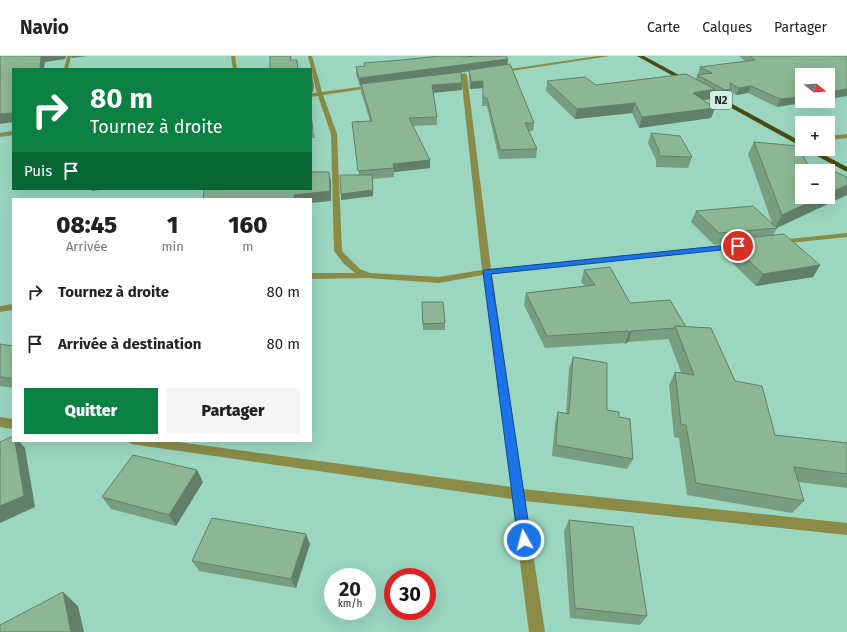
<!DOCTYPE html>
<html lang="fr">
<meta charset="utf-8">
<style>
:root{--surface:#fff;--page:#f6f6f6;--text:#222;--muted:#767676;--line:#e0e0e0;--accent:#0b8043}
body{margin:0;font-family:"Fira Sans",sans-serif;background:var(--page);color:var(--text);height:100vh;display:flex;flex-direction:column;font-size:15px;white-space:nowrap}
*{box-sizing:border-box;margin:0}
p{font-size:13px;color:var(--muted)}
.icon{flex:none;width:22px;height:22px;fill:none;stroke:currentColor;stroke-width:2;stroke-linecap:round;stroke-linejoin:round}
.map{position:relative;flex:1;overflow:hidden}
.drawer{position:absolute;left:12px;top:142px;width:300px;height:244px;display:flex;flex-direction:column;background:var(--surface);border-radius:0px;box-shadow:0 4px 16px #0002}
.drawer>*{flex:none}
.hud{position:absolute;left:12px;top:12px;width:300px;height:122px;border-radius:0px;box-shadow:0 4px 16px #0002;background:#0b8043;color:#fff;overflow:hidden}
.needle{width:26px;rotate:107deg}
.buttons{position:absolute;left:795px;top:12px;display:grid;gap:8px}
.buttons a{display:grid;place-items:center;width:40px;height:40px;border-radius:0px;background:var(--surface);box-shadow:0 4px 16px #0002;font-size:20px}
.speed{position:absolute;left:324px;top:512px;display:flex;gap:8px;font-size:20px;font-weight:700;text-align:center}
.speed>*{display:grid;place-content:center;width:52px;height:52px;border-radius:50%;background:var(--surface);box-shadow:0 4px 16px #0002;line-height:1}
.speed small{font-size:10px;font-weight:400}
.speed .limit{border:6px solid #d22;background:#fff;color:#111}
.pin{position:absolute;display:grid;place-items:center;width:34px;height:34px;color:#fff;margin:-17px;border:2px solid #fff;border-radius:50%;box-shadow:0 1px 4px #0007}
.me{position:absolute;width:44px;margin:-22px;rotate:353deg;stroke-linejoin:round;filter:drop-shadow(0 0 3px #0008)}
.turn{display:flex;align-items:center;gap:14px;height:84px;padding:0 12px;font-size:18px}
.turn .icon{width:52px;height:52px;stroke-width:2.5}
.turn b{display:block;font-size:28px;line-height:34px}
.then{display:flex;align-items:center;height:38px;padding:0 12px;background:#0003;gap:8px;font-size:15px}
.eta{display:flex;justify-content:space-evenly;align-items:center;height:68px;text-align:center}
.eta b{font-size:24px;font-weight:800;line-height:28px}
.action{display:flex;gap:8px;margin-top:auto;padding:8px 12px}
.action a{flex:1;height:46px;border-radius:0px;background:var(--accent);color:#fff;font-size:16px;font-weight:800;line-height:46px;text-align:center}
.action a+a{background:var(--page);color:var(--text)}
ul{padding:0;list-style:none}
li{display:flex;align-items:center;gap:12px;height:52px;padding:0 12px}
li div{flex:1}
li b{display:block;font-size:15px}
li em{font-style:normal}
header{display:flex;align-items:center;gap:24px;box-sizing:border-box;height:56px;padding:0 20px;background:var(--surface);border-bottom:1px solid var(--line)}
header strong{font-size:19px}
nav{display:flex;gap:22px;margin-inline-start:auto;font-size:14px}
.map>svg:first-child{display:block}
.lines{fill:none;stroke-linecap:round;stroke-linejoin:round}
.minor{fill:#898b47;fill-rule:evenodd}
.trunk{fill:#4a4b12;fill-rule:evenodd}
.wall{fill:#789d7f}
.shaded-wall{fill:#628068}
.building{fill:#8cb794;stroke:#628068}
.route{fill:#1a73e8;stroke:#114b97}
.labels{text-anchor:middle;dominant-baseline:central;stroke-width:3.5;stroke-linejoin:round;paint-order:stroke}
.shield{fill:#d2efe4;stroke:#456057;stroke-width:1}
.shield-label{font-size:11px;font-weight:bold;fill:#09221a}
</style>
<header>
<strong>Navio</strong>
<nav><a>Carte</a><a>Calques</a><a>Partager</a></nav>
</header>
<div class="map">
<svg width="847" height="576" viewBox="0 0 847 576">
<rect width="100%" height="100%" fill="#9ad6c0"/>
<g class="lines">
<!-- minor -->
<g class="minor">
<polygon points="67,0 71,0 68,13 64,13"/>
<polygon points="231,0 235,0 237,13 233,13"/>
<polygon points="308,0 312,0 322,36 374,29 377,31 323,39 337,78 342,195 360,213 370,217 439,221 482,214 461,19 464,17 467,19 491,213 736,188 740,190 736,192 492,218 523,433 847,467 847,479 525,445 545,576 529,576 512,443 131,388 129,385 171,385 511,431 483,219 439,227 367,222 311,223 311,217 355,217 344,208 334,195 331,78 318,40 311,41 311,37 317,37"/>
<polygon points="598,0 610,0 499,17 496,15"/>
<polygon points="13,75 13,79 0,81 0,77"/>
<polygon points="847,78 847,82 828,84 828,80"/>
<polygon points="847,177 847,181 779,188 775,186 779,184"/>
<polygon points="13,248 13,254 0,256 0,250"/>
<polygon points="0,361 13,363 13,373 0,371"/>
</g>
<!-- trunk -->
<g class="trunk">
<polygon points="637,0 644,0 802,86 802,91"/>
<polygon points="804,93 813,93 847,111 847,116"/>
</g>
</g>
<!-- wall -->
<g class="wall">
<polygon points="739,0 845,0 793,48 777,51 748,37 736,39 730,35 728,40 722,41 714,36 711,43 703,44 715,52 711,62 639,72 632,57 575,63 546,35 547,25 596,29 696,23 697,19 700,19 698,17 700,11 746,6"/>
<polygon points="463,1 508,3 507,9 534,67 533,75 529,75 537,93 536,102 499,103 487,50 482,50 483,32 470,33 469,21 469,15 461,16 462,27 462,34 433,36 437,61 437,69 413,70 430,112 394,116 394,121 372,123 373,140 341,144 341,138 359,119 352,66 370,65 361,36 361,29 360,30 356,18 356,11 364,10 364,7"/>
<polygon points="311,59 313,73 315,82 311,82"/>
<polygon points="651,77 692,101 688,112 656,111 656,104 648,87"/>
<polygon points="754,86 811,115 773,179 820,209 813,221 756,230 721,196 725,188 714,189 691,166 696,155 772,167 748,98"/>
<polygon points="584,214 630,247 686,271 735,325 775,379 847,387 847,432 798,426 804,445 792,457 687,439 679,382 674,381 669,329 675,316 681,316 669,284 669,283 628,286 625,288 624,287 545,292 524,249 526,237 585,230 581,226"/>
<polygon points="422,246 445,267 445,274 423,274"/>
<polygon points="0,288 13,290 13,332 0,330"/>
<polygon points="573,301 607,354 619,361 633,403 627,413 552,400 555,367 558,356 566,358 569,313"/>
<polygon points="197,414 203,426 176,470 111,453 102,441"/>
<polygon points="569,464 647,560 640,569 570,562 564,475"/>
<polygon points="310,488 296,532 199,515 192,505"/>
</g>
<!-- shaded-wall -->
<g class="shaded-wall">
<polygon points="41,0 66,0 65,3 45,6 44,13 40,13"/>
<polygon points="71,0 88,0 72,2"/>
<polygon points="508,3 507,10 360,30 359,22"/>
<polygon points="312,21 314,29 313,36 311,36 311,28"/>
<polygon points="483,25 483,32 470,33 471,26"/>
<polygon points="462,27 462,34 432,37 432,29"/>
<polygon points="751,30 748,37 736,39 739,32"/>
<polygon points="715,33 711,43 689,46 693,37"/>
<polygon points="731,33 728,40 722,41 725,34"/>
<polygon points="847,33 847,40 828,43 828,36"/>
<polygon points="802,41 802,45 815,45 777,51 780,43"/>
<polygon points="635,47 632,57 575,63 577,53"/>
<polygon points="715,52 711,62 639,72 642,61"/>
<polygon points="13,57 13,66 0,68 0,58"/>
<polygon points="430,104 430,112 394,116 393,108"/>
<polygon points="329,116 331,125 331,145 311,147 311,143 294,143 294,139"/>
<polygon points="847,129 847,139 777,172 775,172 782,159 821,141 828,141 828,138"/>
<polygon points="91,133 108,133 92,135"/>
<polygon points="373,134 373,140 341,144 341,138"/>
<polygon points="820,209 813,221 756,230 763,218"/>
<polygon points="632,275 628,286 625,288 629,276"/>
<polygon points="15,385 19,385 25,392 35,451 0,467 0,450"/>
<polygon points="197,414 203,426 176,470 169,459"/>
<polygon points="306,478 310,488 296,532 291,523"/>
<polygon points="63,536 78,550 84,576 71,576"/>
</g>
<!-- building -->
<g class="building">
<polygon points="0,0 41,0 40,13 13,13 13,57 0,58"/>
<polygon points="270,0 291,0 290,4 297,4 298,13 270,13"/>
<polygon points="440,0 461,0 463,1 478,0 506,0 508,3 359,22 356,11 365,10 364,7 402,4"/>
<polygon points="750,0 845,0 847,1 847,33 828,36 828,19 802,19 802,41 780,43 751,30 739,32 730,27 731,33 725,34 697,19 712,17 700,11 755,4"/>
<polygon points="510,8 534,67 525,67 537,93 500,94 487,42 483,42 483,25 471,26 469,14"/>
<polygon points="311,16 312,21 311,28"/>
<polygon points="461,16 462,27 432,29 437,61 409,62 430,104 393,108 394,112 358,115 352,66 372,65 361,28"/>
<polygon points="686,18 715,33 693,37 715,52 642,61 635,47 577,53 547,25 585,21 596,29"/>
<polygon points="311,59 313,73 311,73"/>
<polygon points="651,77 680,80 692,101 659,100 659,94"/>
<polygon points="754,86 798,90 811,115 802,115 802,141 821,141 782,159"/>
<polygon points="827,112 847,121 847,129 828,138 828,115 821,115"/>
<polygon points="311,116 329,116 330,135 294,139 294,143 203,143 204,133 311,133"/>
<polygon points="340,119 372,119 373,134 341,138"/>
<polygon points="753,150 777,172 719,177 696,155"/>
<polygon points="784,178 820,209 763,218 727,184"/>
<polygon points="610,211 630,247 670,244 686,271 675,270 675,272 632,275 629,276 628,275 547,280 526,237 595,229 584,214"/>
<polygon points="422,246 443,246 445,267 423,268"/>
<polygon points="675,270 711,272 735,325 762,330 775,379 847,387 847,418 794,411 804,445 696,427 686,369 681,368 675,316 694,319"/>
<polygon points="0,288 13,290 13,323 0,321"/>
<polygon points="573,301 607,307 607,354 619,356 619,361 630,363 633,403 556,389 558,356 569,358"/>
<polygon points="13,380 13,385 15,385 24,440 0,450 0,386"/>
<polygon points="133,399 197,414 169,459 102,441"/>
<polygon points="212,462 306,478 291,523 192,505"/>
<polygon points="569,464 633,471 647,560 575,552"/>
<polygon points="63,536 71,576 0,576 0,569"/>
</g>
<!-- route -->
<polygon class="route" points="738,188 740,189 740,192 491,218 531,484 529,488 524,490 520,488 518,484 483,216 484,214"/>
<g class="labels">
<!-- shield labels -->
<rect class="shield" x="710" y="35" width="22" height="18" rx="3"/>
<g class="shield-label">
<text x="721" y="44">N2</text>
</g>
</g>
</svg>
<div class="buttons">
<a><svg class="needle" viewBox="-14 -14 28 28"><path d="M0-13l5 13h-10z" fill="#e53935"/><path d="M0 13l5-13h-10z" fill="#767676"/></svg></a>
<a>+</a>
<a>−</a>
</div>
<div class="speed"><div>20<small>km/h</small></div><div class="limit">30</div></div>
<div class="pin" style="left:738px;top:190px;background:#d93025"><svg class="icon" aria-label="arrive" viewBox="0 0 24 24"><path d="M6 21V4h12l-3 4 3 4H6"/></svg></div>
<svg class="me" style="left:524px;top:484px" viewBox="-20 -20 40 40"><circle r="17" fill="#1a73e8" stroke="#fff" stroke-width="3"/><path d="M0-11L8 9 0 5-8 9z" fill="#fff"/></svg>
<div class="hud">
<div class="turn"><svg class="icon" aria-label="right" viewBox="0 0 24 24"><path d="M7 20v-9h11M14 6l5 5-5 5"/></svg><div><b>80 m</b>Tournez à droite</div></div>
<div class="then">Puis<svg class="icon" aria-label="arrive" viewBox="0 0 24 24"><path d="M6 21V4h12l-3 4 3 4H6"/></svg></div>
</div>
<section class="drawer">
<div class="eta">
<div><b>08:45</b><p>Arrivée</p></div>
<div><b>1</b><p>min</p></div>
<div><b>160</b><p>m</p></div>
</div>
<ul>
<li><svg class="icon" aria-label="right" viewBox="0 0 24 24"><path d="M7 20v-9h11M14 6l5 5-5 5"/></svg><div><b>Tournez à droite</b></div><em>80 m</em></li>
<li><svg class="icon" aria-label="arrive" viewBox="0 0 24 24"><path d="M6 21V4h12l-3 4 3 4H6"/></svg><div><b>Arrivée à destination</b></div><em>80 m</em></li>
</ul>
<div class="action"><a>Quitter</a><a>Partager</a></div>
</section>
</div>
